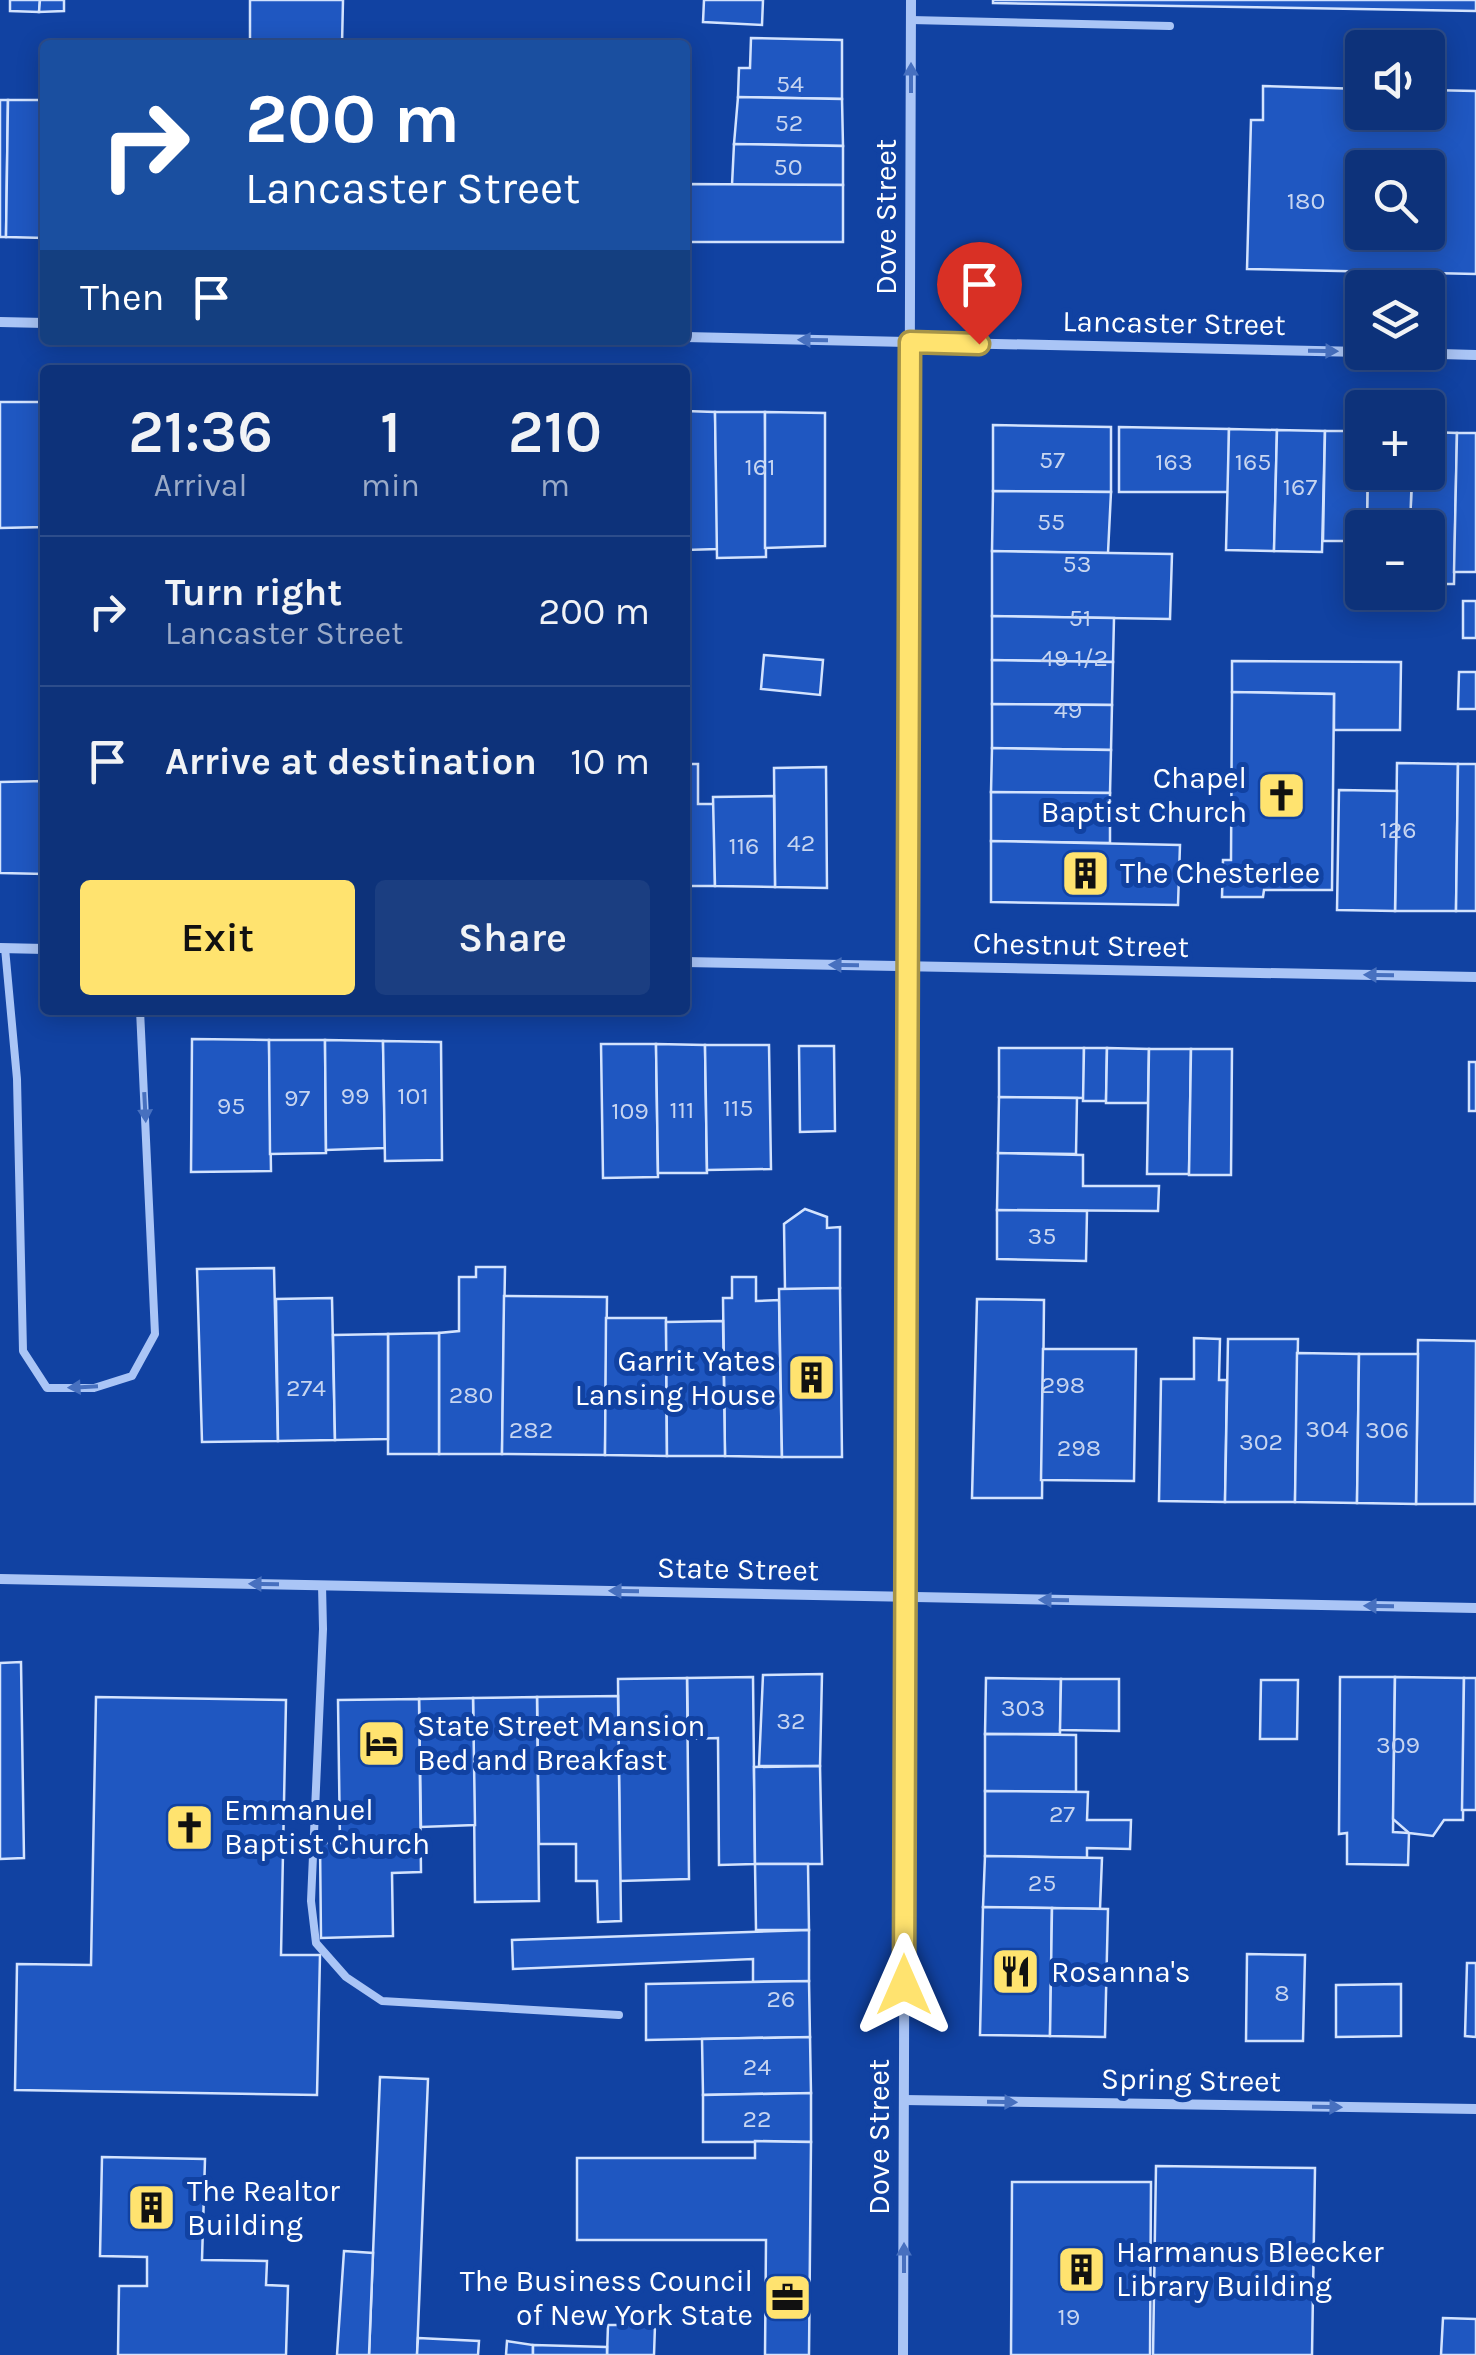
<!DOCTYPE html>
<meta charset="utf-8">
<style>
:root{--surface:#0d327a;--page:#1b3e81;--text:#f1f3f6;--muted:#9aaac7;--line:#2d4d8b;--accent:#ffe36f}
body{margin:0;font-family:Karla,sans-serif;background:var(--page);color:var(--text);height:100vh;display:flex;flex-direction:column;font-size:38px;white-space:nowrap}
*{box-sizing:border-box;margin:0}
p{font-size:32px;color:var(--muted)}
.icon{flex:none;width:55px;height:55px;fill:none;stroke:currentColor;stroke-width:2;stroke-linecap:round;stroke-linejoin:round}
.map{position:relative;flex:1;overflow:hidden}
.panel{position:absolute;left:40px;top:365px;width:650px;height:650px;display:flex;flex-direction:column;background:var(--surface);border-radius:10px;box-shadow:0 5px 25px #0003,0 0 0 2px var(--line)}
.panel>*{flex:none}
.hud{position:absolute;left:40px;top:40px;width:650px;height:305px;border-radius:10px;box-shadow:0 5px 25px #0003,0 0 0 2px var(--line);background:#1a4fa0;color:#fff;overflow:hidden}
.fabs{position:absolute;left:1345px;top:30px;display:grid;gap:20px}
.fabs a{display:grid;place-items:center;width:100px;height:100px;border-radius:10px;background:var(--surface);box-shadow:0 5px 25px #0003,0 0 0 2px var(--line);font-size:50px}
.pin{position:absolute;display:grid;place-items:center;width:85px;height:85px;color:#fff;margin:-102px -42px;border-radius:50% 50% 50% 0;rotate:-45deg;box-shadow:0 0 10px #0007}
.pin .icon{rotate:45deg}
.me{position:absolute;width:110px;margin:-55px;rotate:0deg;stroke-linejoin:round;filter:drop-shadow(0 0 8px #0008)}
.turn{display:flex;align-items:center;gap:35px;height:210px;padding:0 40px;font-size:45px}
.turn .icon{width:130px;height:130px;stroke-width:2.5}
.turn b{display:block;font-size:70px;line-height:85px}
.then{display:flex;align-items:center;height:95px;padding:0 40px;background:#0003;gap:20px;font-size:38px}
.eta{display:flex;justify-content:space-evenly;align-items:center;height:170px;text-align:center}
.eta b{font-size:60px;font-weight:600;line-height:70px}
.primary-button{display:flex;gap:20px;margin-top:auto;padding:20px 40px}
.primary-button a{flex:1;height:115px;border-radius:10px;background:var(--accent);color:#111;font-size:40px;font-weight:600;line-height:115px;text-align:center}
.primary-button a+a{background:var(--page);color:var(--text)}
ul{padding:0;list-style:none}
li{display:flex;align-items:center;gap:30px;height:150px;padding:0 40px;border-top:2px solid var(--line)}
li div{flex:1}
li b{display:block;font-size:38px}
li em{font-style:normal}
.map>svg:first-child{display:block}
.building{fill:#1f57c1;stroke:#d3e3fe;stroke-width:2.5;fill-rule:evenodd}
.lines{fill:none;stroke-linecap:round;stroke-linejoin:round}
.service{stroke:#aac5f6;stroke-width:8}
.minor{stroke:#aac5f6;stroke-width:10}
.oneway{fill:#4770bf}
.route-casing{stroke:#a69448;stroke-width:25}
.route{stroke:#ffe36f;stroke-width:18}
.labels{text-anchor:middle;dominant-baseline:central;stroke-width:10;stroke-linejoin:round;paint-order:stroke}
.number-label{font-size:25px;fill:#c7d5f0}
.street-label{font-size:30px;fill:#fff;stroke:#1142a2}
.poi-label{font-size:30px;fill:#fff;stroke:#1142a2;text-anchor:start}
</style>
<div class="map">
<svg width="1476" height="2355" viewBox="0 0 1476 2355">
<rect width="100%" height="100%" fill="#1142a2"/>
<!-- building -->
<g class="building">
<polygon points="10,0 40,0 39,12 10,11"/>
<polygon points="40,0 64,0 64,11 39,12"/>
<polygon points="250,0 343,0 342,45 250,44"/>
<polygon points="704,0 763,0 762,25 703,22"/>
<polygon points="993,0 1476,0 1476,11 993,3"/>
<polygon points="751,38 842,40 842,99 738,97 739,68 750,68"/>
<path d="M 1263,86 L 1362,89 L 1362,112 L 1428,112 L 1428,90 L 1476,91 L 1476,274 L 1247,269 L 1251,120 L 1263,120 ZM 1362,168 L 1428,168 L 1428,232 L 1362,232 Z"/>
<polygon points="738,97 842,99 843,146 734,144"/>
<polygon points="0,100 8,100 6,237 0,237"/>
<polygon points="8,100 45,100 45,238 6,237"/>
<polygon points="734,144 843,146 843,185 732,185"/>
<polygon points="685,184 843,185 843,242 685,242"/>
<polygon points="0,402 45,402 45,527 0,528"/>
<polygon points="685,411 715,412 718,549 685,550"/>
<polygon points="715,412 765,412 766,557 717,558"/>
<polygon points="765,412 825,413 825,546 765,548"/>
<polygon points="993,425 1111,427 1111,492 993,491"/>
<polygon points="1119,427 1229,429 1229,492 1119,492"/>
<polygon points="1229,429 1277,430 1274,551 1226,550"/>
<polygon points="1277,430 1325,431 1322,552 1274,551"/>
<polygon points="1325,431 1362,431 1362,472 1368,472 1367,528 1362,528 1362,541 1323,541"/>
<polygon points="1428,432 1457,433 1454,584 1428,584 1428,528 1410,528 1412,472 1428,472"/>
<polygon points="1457,433 1476,433 1476,572 1454,572"/>
<polygon points="1368,472 1412,472 1410,528 1367,528"/>
<polygon points="993,491 1111,492 1108,553 992,551"/>
<polygon points="992,551 1172,554 1170,619 992,616"/>
<rect x="1463" y="601" width="13" height="37"/>
<polygon points="992,616 1114,618 1113,662 992,660"/>
<polygon points="764,655 823,660 820,695 761,689"/>
<polygon points="992,660 1113,662 1112,705 992,704"/>
<polygon points="1232,661 1401,662 1400,730 1334,730 1334,694 1232,692"/>
<polygon points="1459,672 1476,672 1476,709 1458,709"/>
<polygon points="1232,692 1334,694 1332,890 1264,890 1263,897 1222,897 1223,860 1231,860"/>
<polygon points="992,704 1112,705 1111,750 992,748"/>
<polygon points="992,748 1111,750 1110,793 991,792"/>
<polygon points="1397,763 1458,764 1456,911 1395,911"/>
<polygon points="685,764 698,764 698,804 714,804 715,886 685,886"/>
<polygon points="1458,764 1476,764 1476,911 1456,911"/>
<polygon points="826,767 827,888 775,887 774,768"/>
<polygon points="45,781 45,874 0,873 0,782"/>
<polygon points="1339,790 1397,791 1395,911 1337,910"/>
<polygon points="991,792 1110,793 1110,843 991,841"/>
<polygon points="774,796 775,887 715,886 713,797"/>
<polygon points="991,841 1180,845 1178,905 991,902"/>
<polygon points="192,1039 269,1040 271,1171 191,1172"/>
<polygon points="269,1040 325,1040 326,1153 270,1154"/>
<polygon points="325,1040 383,1041 385,1148 326,1150"/>
<polygon points="383,1041 441,1042 442,1160 385,1161"/>
<polygon points="601,1044 656,1044 658,1177 603,1178"/>
<polygon points="656,1044 705,1045 707,1173 658,1173"/>
<polygon points="705,1045 769,1045 771,1169 707,1170"/>
<polygon points="799,1046 834,1046 835,1131 800,1132"/>
<polygon points="999,1048 1084,1048 1084,1098 999,1097"/>
<polygon points="1084,1048 1107,1048 1106,1101 1083,1101"/>
<polygon points="1107,1048 1149,1049 1148,1103 1106,1103"/>
<polygon points="1149,1049 1191,1049 1189,1174 1147,1174"/>
<polygon points="1191,1049 1232,1049 1231,1175 1189,1175"/>
<rect x="1469" y="1062" width="7" height="49"/>
<polygon points="999,1097 1077,1098 1076,1154 998,1153"/>
<polygon points="998,1153 1083,1155 1083,1186 1159,1186 1158,1211 997,1210"/>
<polygon points="805,1209 827,1217 827,1228 840,1227 840,1288 785,1290 784,1224"/>
<polygon points="997,1210 1087,1211 1086,1261 997,1259"/>
<polygon points="476,1267 505,1267 502,1454 439,1454 439,1333 459,1331 459,1277 476,1277"/>
<polygon points="274,1268 278,1441 202,1442 197,1269"/>
<polygon points="732,1277 756,1277 756,1301 779,1300 782,1457 725,1456 723,1298 732,1298"/>
<polygon points="840,1288 842,1457 782,1457 779,1289"/>
<polygon points="504,1296 607,1297 605,1455 502,1454"/>
<polygon points="332,1298 335,1440 278,1441 276,1299"/>
<polygon points="977,1299 1044,1300 1042,1498 972,1498"/>
<polygon points="606,1318 666,1318 667,1456 605,1455"/>
<polygon points="723,1321 725,1456 667,1456 666,1322"/>
<polygon points="439,1333 439,1454 388,1454 388,1334"/>
<polygon points="388,1334 388,1439 335,1440 333,1335"/>
<polygon points="1194,1338 1220,1339 1219,1380 1227,1380 1225,1502 1159,1501 1161,1379 1194,1379"/>
<polygon points="1228,1339 1298,1339 1295,1502 1225,1502"/>
<polygon points="1418,1340 1476,1341 1475,1504 1416,1504"/>
<polygon points="1043,1349 1136,1349 1134,1481 1041,1480"/>
<polygon points="1297,1353 1359,1354 1357,1503 1295,1502"/>
<polygon points="1359,1354 1418,1354 1416,1504 1357,1503"/>
<polygon points="21,1662 24,1858 0,1859 0,1663"/>
<polygon points="822,1674 820,1766 759,1766 763,1675"/>
<polygon points="753,1677 755,1864 719,1865 718,1738 688,1739 687,1678"/>
<polygon points="1340,1677 1395,1677 1393,1832 1409,1833 1408,1865 1347,1864 1347,1833 1339,1834"/>
<polygon points="1395,1677 1464,1678 1463,1820 1444,1820 1433,1836 1409,1833 1393,1819"/>
<polygon points="687,1678 689,1879 620,1881 618,1679"/>
<polygon points="986,1678 1061,1679 1060,1734 985,1734"/>
<polygon points="1464,1678 1476,1678 1476,1810 1462,1810"/>
<polygon points="1061,1679 1119,1679 1119,1731 1060,1730"/>
<polygon points="1261,1680 1298,1680 1297,1739 1260,1739"/>
<polygon points="618,1696 621,1921 598,1922 597,1881 576,1881 576,1844 539,1844 537,1697"/>
<polygon points="96,1697 286,1700 281,1955 320,1955 317,2095 15,2090 17,1964 91,1965"/>
<polygon points="537,1697 539,1901 475,1902 473,1698"/>
<polygon points="473,1698 475,1825 421,1827 419,1699"/>
<polygon points="419,1699 421,1872 392,1873 393,1936 321,1938 320,1843 340,1843 338,1700"/>
<polygon points="985,1734 1076,1735 1076,1792 985,1791"/>
<polygon points="820,1766 822,1864 755,1864 754,1767"/>
<polygon points="985,1791 1088,1792 1087,1820 1131,1820 1130,1849 1087,1848 1087,1858 985,1856"/>
<polygon points="985,1856 1102,1858 1100,1909 983,1907"/>
<polygon points="755,1864 808,1864 809,1930 756,1930"/>
<polygon points="983,1907 1052,1908 1050,2036 980,2035"/>
<polygon points="1052,1908 1108,1909 1105,2037 1050,2036"/>
<polygon points="809,1930 809,1981 753,1982 753,1959 513,1969 512,1940"/>
<polygon points="1247,1954 1305,1955 1303,2041 1246,2041"/>
<polygon points="1467,1963 1476,1963 1476,2037 1465,2036"/>
<polygon points="809,1981 810,2037 646,2040 646,1984"/>
<polygon points="1401,1984 1401,2036 1336,2037 1336,1985"/>
<polygon points="810,2037 811,2093 703,2095 702,2039"/>
<polygon points="380,2077 428,2079 417,2355 369,2355"/>
<polygon points="811,2093 811,2142 703,2142 703,2095"/>
<polygon points="755,2141 811,2142 809,2355 765,2355 766,2240 577,2240 577,2158 755,2158"/>
<polygon points="102,2157 205,2159 202,2260 267,2261 266,2285 288,2286 286,2355 118,2355 119,2286 147,2286 147,2257 100,2256"/>
<polygon points="1156,2166 1315,2168 1312,2355 1153,2355"/>
<polygon points="1012,2182 1151,2182 1150,2355 1011,2355"/>
<polygon points="344,2251 373,2253 369,2355 337,2355"/>
<polygon points="1443,2318 1476,2319 1476,2355 1441,2355"/>
<polygon points="608,2325 655,2325 654,2355 607,2355"/>
<polygon points="418,2338 479,2341 478,2355 417,2355"/>
<polygon points="507,2341 533,2345 533,2355 506,2355"/>
<polygon points="533,2345 607,2347 607,2355 533,2355"/>
</g>
<g class="lines">
<!-- service -->
<g class="service">
<polyline points="911,20 1170,26"/>
<polyline points="5,948 17,1079 23,1351 47,1388 94,1388 132,1376 155,1334 140,1010"/>
<polyline points="322,1585 323,1629 311,1901 316,1943 346,1977 382,2001 619,2015"/>
</g>
<!-- minor -->
<g class="minor">
<polyline points="0,322 45,323"/>
<polyline points="685,337 1362,352"/>
<polyline points="1369,352 1476,355"/>
<polyline points="0,948 45,949"/>
<polyline points="685,962 1476,977"/>
<polyline points="0,1579 1476,1608"/>
<polyline points="904,2100 1476,2109"/>
<polyline points="903,2355 911,0"/>
</g>
</g>
<!-- one-way arrows -->
<defs><path id="oneway-solid" d="M-6-.8H1V-3.2L6.5 0L1 3.2V.8H-6Z" transform="scale(2.5)"/></defs>
<g class="oneway">
<use href="#oneway-solid" transform="translate(911 78) rotate(-90)"/>
<use href="#oneway-solid" transform="translate(813 340) rotate(-179)"/>
<use href="#oneway-solid" transform="translate(1323 351) rotate(1)"/>
<use href="#oneway-solid" transform="translate(844 965) rotate(-179)"/>
<use href="#oneway-solid" transform="translate(1379 975) rotate(-179)"/>
<use href="#oneway-solid" transform="translate(145 1107) rotate(87)"/>
<use href="#oneway-solid" transform="translate(83 1387) rotate(177)"/>
<use href="#oneway-solid" transform="translate(264 1584) rotate(-179)"/>
<use href="#oneway-solid" transform="translate(624 1591) rotate(-179)"/>
<use href="#oneway-solid" transform="translate(1054 1600) rotate(-179)"/>
<use href="#oneway-solid" transform="translate(1379 1606) rotate(-179)"/>
<use href="#oneway-solid" transform="translate(1002 2102) rotate(1)"/>
<use href="#oneway-solid" transform="translate(1327 2107) rotate(1)"/>
<use href="#oneway-solid" transform="translate(904 2258) rotate(-90)"/>
</g>
<g class="lines">
<defs>
<polyline id="route" points="904,1985 910,342 979,344"/>
</defs>
<!-- route casing -->
<use href="#route" class="route-casing"/>
<!-- route -->
<use href="#route" class="route"/>
</g>
<!-- icons -->
<defs>
<symbol id="church-square" viewBox="-11 -11 22 22"><rect x="-9" y="-9" width="18" height="18" rx="4" fill="#ffe36f" stroke="#1142a2"/><path d="M-1.2-6h2.4v3.5h3.3v2.4h-3.3V6h-2.4V-.1h-3.3v-2.4h3.3Z" fill="#111"/></symbol>
<symbol id="building-square" viewBox="-11 -11 22 22"><rect x="-9" y="-9" width="18" height="18" rx="4" fill="#ffe36f" stroke="#1142a2"/><path d="M-4-6H4V6H1V3H-1V6H-4ZM-2.5-4.3h1.7v1.8h-1.7ZM.8-4.3h1.7v1.8H.8ZM-2.5-1h1.7V.8h-1.7ZM.8-1h1.7V.8H.8Z" fill="#111"/></symbol>
<symbol id="hotel-square" viewBox="-11 -11 22 22"><rect x="-9" y="-9" width="18" height="18" rx="4" fill="#ffe36f" stroke="#1142a2"/><path d="M-6-4.5h1.5V1H6V5H4.5V3h-9V5H-6ZM-4 0a1.8 1.8 0 1 1 3.6 0ZM.5 0V-2.5h3Q6-2.5 6 0Z" fill="#111"/></symbol>
<symbol id="restaurant-square" viewBox="-11 -11 22 22"><rect x="-9" y="-9" width="18" height="18" rx="4" fill="#ffe36f" stroke="#1142a2"/><path d="M-5-6h1v4h1v-4h1v4h1v-4h1v5L-1.5 .5V6h-2V.5L-5-1ZM5-6V6H3V1.5H1.5Q1.5-4 5-6Z" fill="#111"/></symbol>
<symbol id="office-square" viewBox="-11 -11 22 22"><rect x="-9" y="-9" width="18" height="18" rx="4" fill="#ffe36f" stroke="#1142a2"/><path d="M-6-3h4V-5.5h4V-3h4V5H-6ZM-1-4.5V-3h2v-1.5ZM-6 0V1H6V0Z" fill="#111"/></symbol>
</defs>
<g fill-rule="evenodd">
<use href="#church-square" x="1254" y="768" width="55" height="55"/>
<use href="#building-square" x="1058" y="846" width="55" height="55"/>
<use href="#building-square" x="784" y="1350" width="55" height="55"/>
<use href="#hotel-square" x="354" y="1716" width="55" height="55"/>
<use href="#church-square" x="162" y="1800" width="55" height="55"/>
<use href="#restaurant-square" x="988" y="1944" width="55" height="55"/>
<use href="#building-square" x="124" y="2180" width="55" height="55"/>
<use href="#building-square" x="1054" y="2242" width="55" height="55"/>
<use href="#office-square" x="760" y="2270" width="55" height="55"/>
</g>
<g class="labels">
<!-- number labels -->
<g class="number-label">
<text x="790" y="83">54</text>
<text x="789" y="122">52</text>
<text x="788" y="166">50</text>
<text x="1306" y="200">180</text>
<text x="1052" y="459">57</text>
<text x="1174" y="461">163</text>
<text x="1253" y="461">165</text>
<text x="760" y="466">161</text>
<text x="1300" y="486">167</text>
<text x="1051" y="521">55</text>
<text x="1077" y="563">53</text>
<text x="1080" y="617">51</text>
<text x="1074" y="657">49 1/2</text>
<text x="1068" y="709">49</text>
<text x="1398" y="829">126</text>
<text x="801" y="842">42</text>
<text x="744" y="845">116</text>
<text x="355" y="1095">99</text>
<text x="413" y="1095">101</text>
<text x="297" y="1097">97</text>
<text x="231" y="1105">95</text>
<text x="738" y="1107">115</text>
<text x="682" y="1109">111</text>
<text x="630" y="1110">109</text>
<text x="1042" y="1235">35</text>
<text x="1063" y="1384">298</text>
<text x="306" y="1387">274</text>
<text x="471" y="1394">280</text>
<text x="1327" y="1428">304</text>
<text x="531" y="1429">282</text>
<text x="1387" y="1429">306</text>
<text x="1261" y="1441">302</text>
<text x="1079" y="1447">298</text>
<text x="1023" y="1707">303</text>
<text x="791" y="1720">32</text>
<text x="1398" y="1744">309</text>
<text x="1062" y="1813">27</text>
<text x="1042" y="1882">25</text>
<text x="1282" y="1992">8</text>
<text x="781" y="1998">26</text>
<text x="757" y="2066">24</text>
<text x="757" y="2118">22</text>
<text x="1069" y="2316">19</text>
</g>
<!-- street labels -->
<g class="street-label">
<text transform="translate(886 217) rotate(-90)">Dove Street</text>
<text transform="translate(1174 323) rotate(1)">Lancaster Street</text>
<text transform="translate(1081 945) rotate(1)">Chestnut Street</text>
<text transform="translate(738 1569) rotate(1)">State Street</text>
<text transform="translate(1191 2080) rotate(1)">Spring Street</text>
<text transform="translate(879 2137) rotate(-90)">Dove Street</text>
</g>
<!-- poi labels -->
<g class="poi-label">
<text x="1247" y="778" text-anchor="end">Chapel<tspan x="1247" dy="34">Baptist Church</tspan></text>
<text x="1120" y="873">The Chesterlee</text>
<text x="776" y="1361" text-anchor="end">Garrit Yates<tspan x="776" dy="34">Lansing House</tspan></text>
<text x="417" y="1726">State Street Mansion<tspan x="417" dy="34">Bed and Breakfast</tspan></text>
<text x="224" y="1810">Emmanuel<tspan x="224" dy="34">Baptist Church</tspan></text>
<text x="1051" y="1972">Rosanna's</text>
<text x="187" y="2191">The Realtor<tspan x="187" dy="34">Building</tspan></text>
<text x="1116" y="2252">Harmanus Bleecker<tspan x="1116" dy="34">Library Building</tspan></text>
<text x="753" y="2281" text-anchor="end">The Business Council<tspan x="753" dy="34">of New York State</tspan></text>
</g>
</g>
</svg>
<div class="fabs">
<a><svg class="icon" aria-label="sound" viewBox="0 0 24 24"><path d="M4 9h4l5-4v14l-5-4H4zM17 9q2 3 0 6"/></svg></a>
<a><svg class="icon" aria-label="search" viewBox="0 0 24 24"><circle cx="10" cy="10" r="6"/><path d="M15 15l6 6"/></svg></a>
<a><svg class="icon" aria-label="layers" viewBox="0 0 24 24"><path d="M12 4l9 5-9 5-9-5zM3 14l9 5 9-5"/></svg></a>
<a>+</a>
<a>−</a>
</div>
<div class="pin" style="left:979px;top:344px;background:#d93025"><svg class="icon" aria-label="arrive" viewBox="0 0 24 24"><path d="M6 21V4h12l-3 4 3 4H6"/></svg></div>
<svg class="me" style="left:904px;top:1985px" viewBox="-20 -20 40 40"><path d="M0-17L14 15 0 8-14 15z" fill="#ffe36f" stroke="#fff" stroke-width="4"/></svg>
<div class="hud">
<div class="turn"><svg class="icon" aria-label="right" viewBox="0 0 24 24"><path d="M7 20v-9h11M14 6l5 5-5 5"/></svg><div><b>200 m</b>Lancaster Street</div></div>
<div class="then">Then<svg class="icon" aria-label="arrive" viewBox="0 0 24 24"><path d="M6 21V4h12l-3 4 3 4H6"/></svg></div>
</div>
<section class="panel">
<div class="eta">
<div><b>21:36</b><p>Arrival</p></div>
<div><b>1</b><p>min</p></div>
<div><b>210</b><p>m</p></div>
</div>
<ul>
<li><svg class="icon" aria-label="right" viewBox="0 0 24 24"><path d="M7 20v-9h11M14 6l5 5-5 5"/></svg><div><b>Turn right</b><p>Lancaster Street</p></div><em>200 m</em></li>
<li><svg class="icon" aria-label="arrive" viewBox="0 0 24 24"><path d="M6 21V4h12l-3 4 3 4H6"/></svg><div><b>Arrive at destination</b></div><em>10 m</em></li>
</ul>
<div class="primary-button"><a>Exit</a><a>Share</a></div>
</section>
</div>
